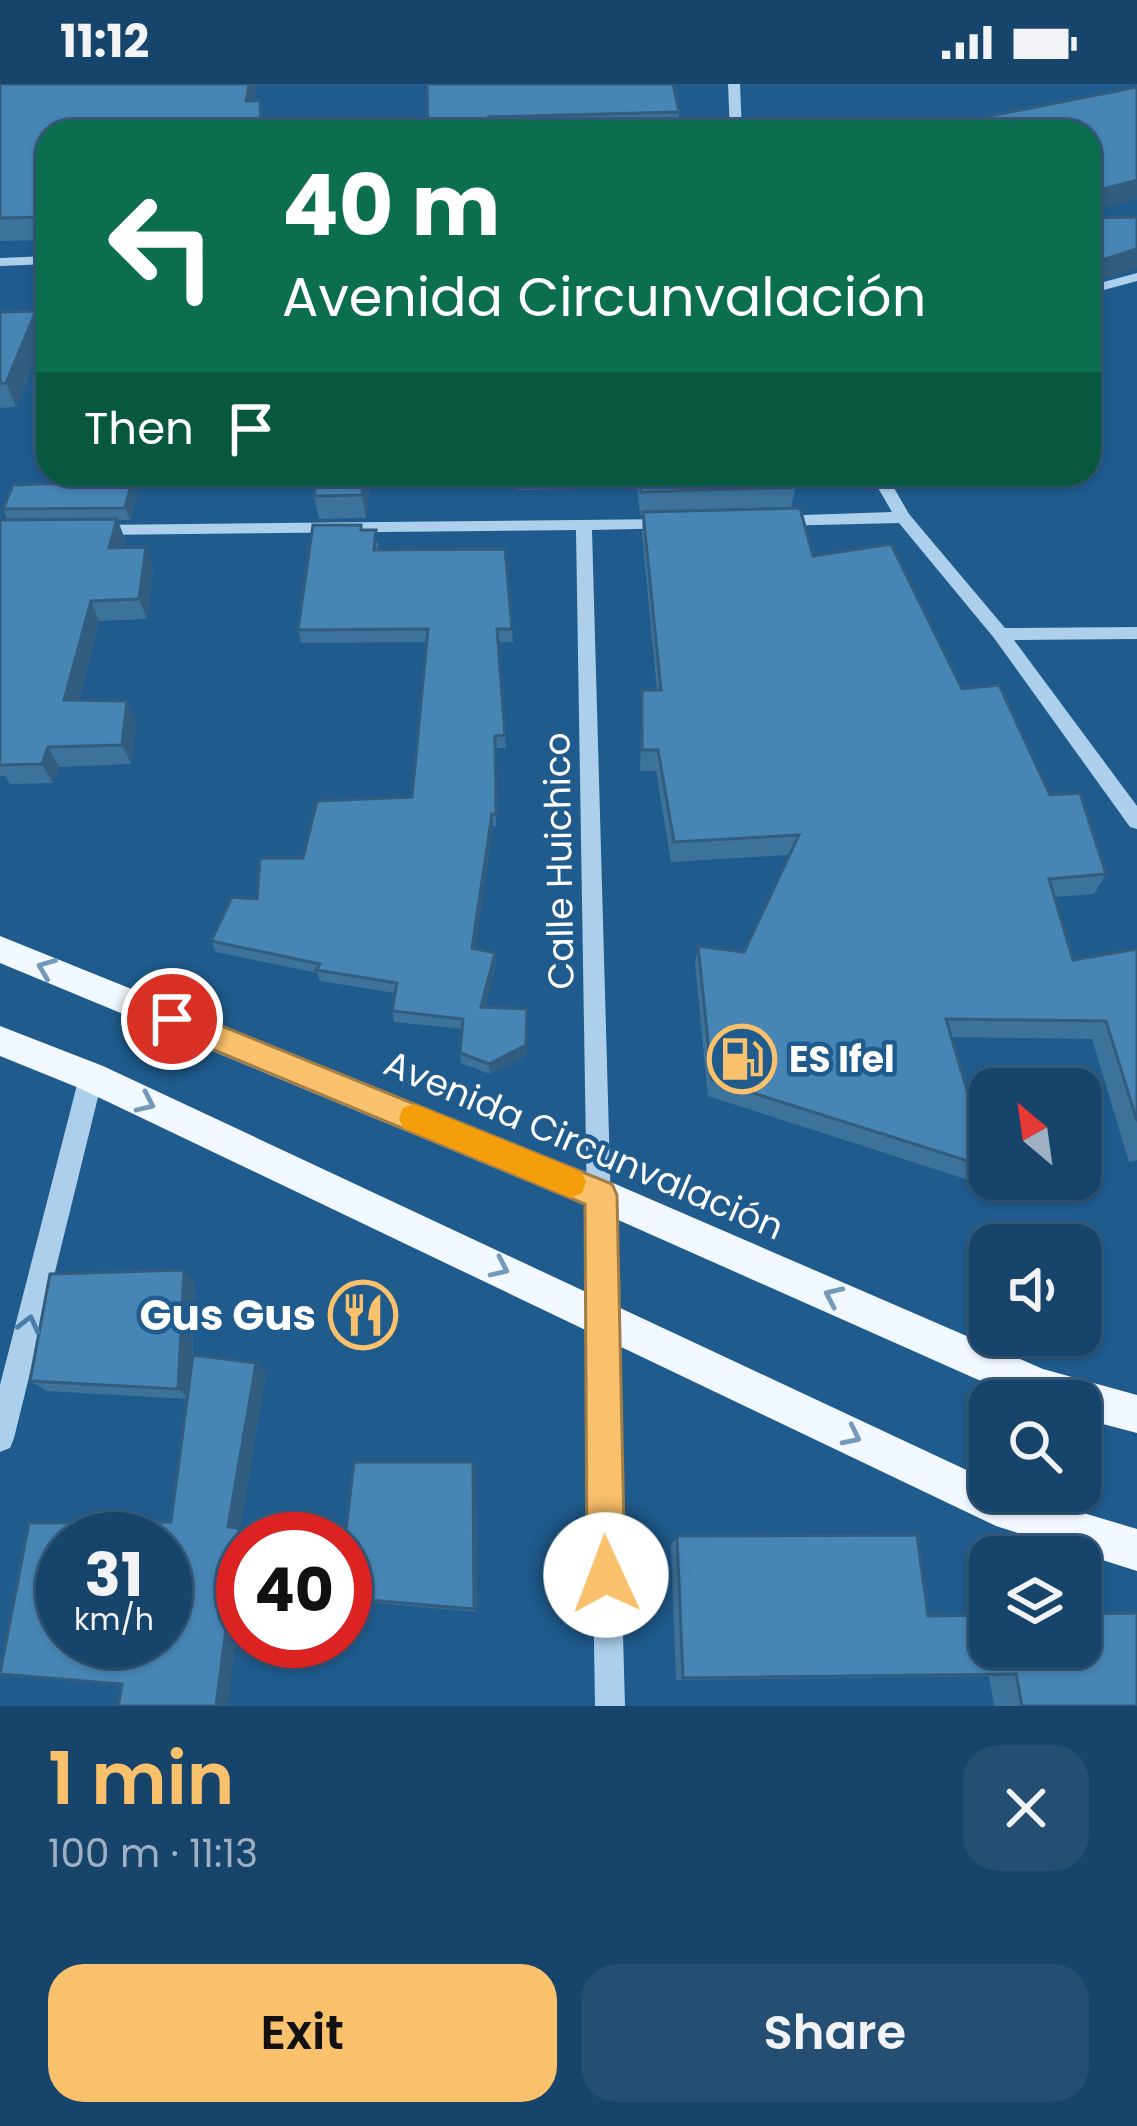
<!DOCTYPE html>
<meta charset="utf-8">
<style>
:root{--surface:#17446a;--page:#244e72;--text:#f1f3f6;--muted:#9eb0c1;--line:#365c7e;--accent:#fac16c}
body{margin:0;font-family:Poppins,sans-serif;background:var(--page);color:var(--text);height:100vh;display:flex;flex-direction:column;font-size:45px;white-space:nowrap}
*{box-sizing:border-box;margin:0}
p{font-size:39px;color:var(--muted)}
.icon{flex:none;width:66px;height:66px;fill:none;stroke:currentColor;stroke-width:2;stroke-linecap:round;stroke-linejoin:round}
.map{position:relative;height:1622px;overflow:hidden}
.sheet{display:flex;flex-direction:column;background:var(--surface);flex:1}
.sheet>*{flex:none}
.guide{position:absolute;left:36px;top:36px;width:1065px;height:366px;border-radius:36px;box-shadow:0 3px 9px #0004,0 0 0 3px var(--line);background:#0b6e4f;color:#fff;overflow:hidden}
.needle{width:78px;rotate:331deg}
.buttons{position:absolute;left:969px;top:984px;display:grid;gap:24px}
.buttons a{display:grid;place-items:center;width:132px;height:132px;border-radius:24px;background:var(--surface);box-shadow:0 3px 9px #0004,0 0 0 3px var(--line);font-size:60px}
.speed{position:absolute;left:36px;top:1428px;display:flex;gap:24px;font-size:60px;font-weight:700;text-align:center}
.speed>*{display:grid;place-content:center;width:156px;height:156px;border-radius:50%;background:var(--surface);box-shadow:0 3px 9px #0004,0 0 0 3px var(--line);line-height:1}
.speed small{font-size:30px;font-weight:400}
.speed .limit{border:18px solid #d22;background:#fff;color:#111}
.pin{position:absolute;display:grid;place-items:center;width:102px;height:102px;color:#fff;margin:-51px;border:6px solid #fff;border-radius:50%;box-shadow:0 3px 12px #0007}
.me{position:absolute;width:132px;margin:-66px;rotate:358deg;stroke-linejoin:round;filter:drop-shadow(0 0 9px #0008)}
.turn{display:flex;align-items:center;gap:42px;height:252px;padding:0 48px;font-size:54px}
.turn .icon{width:156px;height:156px;stroke-width:2.5}
.turn b{display:block;font-size:84px;line-height:102px}
.then{display:flex;align-items:center;height:114px;padding:0 48px;background:#0003;gap:24px;font-size:45px}
.round{display:grid;place-items:center;flex:none;width:126px;height:126px;border-radius:36px;background:var(--page)}
.head{display:flex;align-items:center;justify-content:space-between;height:204px;padding:0 48px}
h1{font-size:72px;font-weight:600;line-height:90px;color:var(--accent)}
.action{display:flex;gap:24px;margin-top:auto;padding:24px 48px}
.action a{flex:1;height:138px;border-radius:36px;background:var(--accent);color:#111;font-size:48px;font-weight:600;line-height:138px;text-align:center}
.action a+a{background:var(--page);color:var(--text)}
.status{display:flex;justify-content:space-between;align-items:center;height:84px;padding:0 60px;background:var(--surface);direction:ltr}
.status svg{height:33px;fill:currentColor}
.map>svg:first-child{display:block}
.lines{fill:none;stroke-linecap:round;stroke-linejoin:round}
.minor{fill:#acd0ec;fill-rule:evenodd}
.major{fill:#f2f8ff;fill-rule:evenodd}
.wall{fill:#3d729b}
.shaded-wall{fill:#325d7e}
.building{fill:#4785b4;stroke:#325d7e;stroke-width:3;fill-rule:evenodd}
.oneway{stroke:#739abb}
.oneway2{stroke:#497eaa}
.route{fill:#fac16c;stroke:#a27d46;stroke-width:3}
.slow{fill:#f59e0b}
.labels{text-anchor:middle;dominant-baseline:central;stroke-width:9;stroke-linejoin:round;paint-order:stroke}
.street-label{font-size:36px;fill:#fff;stroke:#1f5b8d}
.poi-label{font-size:36px;font-weight:bold;fill:#fff;stroke:#1f5b8d;text-anchor:start}
.near-poi-label{font-size:42px;font-weight:bold;fill:#fff;stroke:#1f5b8d;text-anchor:end}
</style>
<div class="status"><b>11:12</b><svg viewBox="0 0 49 12"><path d="M0 12V9h3v3zM5 12V6h3v6zM10 12V3h3v9zM15 12V0h3v12zM26 1h20v11H26zM47 4h2v5h-2z"/></svg></div>
<div class="map">
<svg width="1137" height="1622" viewBox="0 0 1137 1622">
<rect width="100%" height="100%" fill="#1f5b8d"/>
<g class="lines">
<!-- minor -->
<g class="minor">
<polygon points="728,0 740,0 742,48 730,48"/>
<polygon points="48,172 48,180 0,182 0,174"/>
<polygon points="1137,189 1137,197 1089,210 1089,202"/>
<polygon points="870,390 886,390 909,430 1005,544 1137,543 1137,555 1014,556 1137,722 1137,745 1130,743 994,554 899,439 775,442 767,437 775,432 892,428"/>
<polygon points="671,435 679,440 677,444 592,446 625,1622 595,1622 576,446 97,451 89,446 97,441"/>
<polygon points="91,982 99,986 103,993 14,1354 10,1364 0,1368 0,1301 79,993 83,986"/>
</g>
<!-- major -->
<g class="major">
<polygon points="0,852 613,1099 1043,1285 1137,1311 1137,1349 1080,1334 1080,1317 1026,1317 589,1123 0,879"/>
<polygon points="0,942 103,982 990,1397 990,1407 1010,1407 1137,1445 1137,1487 996,1442 79,1004 0,972"/>
</g>
</g>
<!-- wall -->
<g class="wall">
<polygon points="0,0 257,0 254,17 260,17 265,48 48,48 48,156 0,157"/>
<polygon points="427,0 679,28 677,48 428,48"/>
<polygon points="36,227 45,250 16,323 0,324 0,228"/>
<polygon points="1089,337 1099,355 1093,367 1089,367"/>
<polygon points="237,390 371,390 366,434 319,435 314,412 316,402 240,404"/>
<polygon points="517,390 807,390 804,403 795,405 791,424 813,472 962,605 1050,711 1106,790 1094,810 1054,813 1073,876 1137,865 1137,1076 1129,1078 1092,955 951,953 990,1084 978,1099 708,1012 695,880 698,862 744,868 789,771 671,778 656,687 640,687 642,606 657,606 642,450 643,431 640,431 637,404 518,406"/>
<polygon points="137,409 130,436 118,436 125,456 123,463 153,483 147,535 99,537 79,616 127,617 136,636 131,680 59,683 53,699 10,700 5,692 0,692 0,436 8,436 3,425"/>
<polygon points="362,446 378,459 378,466 505,465 513,558 498,558 506,664 496,664 496,742 493,742 475,865 495,869 496,880 485,923 527,971 490,990 461,979 460,969 462,945 394,938 392,927 395,909 320,897 317,889 216,868 211,857 303,774 412,713 427,558 301,559 298,546"/>
<polygon points="195,1199 192,1283 256,1279 266,1290 240,1444 250,1450 171,1438 188,1315 47,1307 30,1297"/>
<polygon points="476,1386 477,1528 345,1516 345,1455"/>
<polygon points="677,1452 928,1532 1137,1622 994,1622 989,1592 676,1596 671,1461"/>
</g>
<!-- shaded-wall -->
<g class="shaded-wall">
<polygon points="249,0 257,0 251,39 246,17"/>
<polygon points="260,17 264,39 265,48 261,48"/>
<polygon points="1137,96 1137,115 1089,128 1089,109"/>
<polygon points="1137,165 1137,184 1089,199 1089,180"/>
<polygon points="36,227 45,250 16,323 6,299"/>
<polygon points="364,390 371,390 366,434 362,411"/>
<polygon points="788,390 807,390 804,403 795,405"/>
<polygon points="132,397 137,409 130,436 125,424"/>
<polygon points="117,435 125,456 117,484 109,464"/>
<polygon points="146,463 153,483 147,535 139,515"/>
<polygon points="91,517 99,537 74,636 64,616"/>
<polygon points="127,617 136,636 131,680 122,661"/>
<polygon points="48,663 59,683 53,699 42,680"/>
<polygon points="492,730 493,742 474,875 472,864"/>
<polygon points="495,869 496,880 482,933 481,923"/>
<polygon points="527,925 527,971 490,990 489,980"/>
<polygon points="184,1186 195,1199 190,1315 178,1305"/>
<polygon points="256,1279 266,1290 240,1444 250,1450 249,1455 243,1455 243,1504 228,1622 216,1622 228,1443"/>
<polygon points="473,1378 476,1386 477,1528 474,1525"/>
</g>
<!-- building -->
<g class="building">
<polygon points="0,0 249,0 246,17 260,17 261,48 48,48 48,133 0,134"/>
<polygon points="427,0 673,0 679,28 489,33 493,48 428,48"/>
<polygon points="1137,3 1137,96 1089,109 1089,48 943,48 940,42"/>
<polygon points="1137,133 1137,165 1089,180 1089,134"/>
<polygon points="36,227 6,299 0,300 0,228"/>
<polygon points="1089,337 1099,355 1089,355"/>
<polygon points="317,390 364,390 362,411 314,412"/>
<polygon points="639,390 792,390 795,403 641,408"/>
<polygon points="132,397 125,424 3,425 13,401"/>
<polygon points="800,424 813,472 891,460 962,605 999,601 1050,711 1080,709 1106,790 1049,795 1073,876 1137,865 1137,1037 1106,937 946,935 990,1084 712,996 698,862 744,868 799,751 674,758 658,666 642,666 642,606 661,606 643,428"/>
<polygon points="117,435 109,464 146,463 139,515 91,517 64,616 127,617 122,661 48,663 42,680 0,681 0,436"/>
<polygon points="313,441 361,441 361,446 376,446 374,466 505,465 512,545 497,545 505,651 495,652 496,730 492,730 472,864 495,869 481,923 527,925 526,961 489,980 460,969 463,935 392,927 397,899 316,886 320,880 211,857 232,813 257,815 260,774 303,774 317,717 412,713 428,545 298,546"/>
<polygon points="184,1186 178,1305 30,1297 50,1190"/>
<path d="M 193,1271 L 256,1279 L 228,1443 L 239,1444 L 216,1622 L 118,1622 L 122,1600 L 0,1590 L 29,1439 L 171,1438 ZM 63,1455 L 165,1455 L 165,1557 L 63,1557 Z"/>
<polygon points="354,1378 473,1378 474,1525 345,1514 345,1455"/>
<polygon points="917,1451 928,1532 990,1531 990,1563 1080,1563 1080,1530 1137,1529 1137,1622 1022,1622 1016,1590 683,1594 677,1452"/>
</g>
<!-- one-way arrows -->
<defs><path id="oneway-chevron" d="M-2-3.5L2.5 0L-2 3.5" fill="none" stroke-width="1.6" stroke-linecap="round" stroke-linejoin="round" transform="scale(3)"/></defs>
<g class="oneway">
<use href="#oneway-chevron" transform="translate(46 884) rotate(-158)"/>
<use href="#oneway-chevron" transform="translate(146 1019) rotate(25)"/>
<use href="#oneway-chevron" transform="translate(500 1184) rotate(25)"/>
<use href="#oneway-chevron" transform="translate(833 1212) rotate(-156)"/>
<use href="#oneway-chevron" transform="translate(852 1352) rotate(26)"/>
</g>
<use class="oneway2" href="#oneway-chevron" transform="translate(29 1240) rotate(-76)"/>
<!-- route -->
<polygon class="route" points="172,922 612,1100 617,1111 625,1491 620,1505 606,1510 593,1505 587,1491 585,1120 161,944 157,935 161,926"/>
<!-- slow -->
<polygon class="slow" points="414,1020 582,1088 586,1098 582,1109 571,1114 403,1044 399,1034 403,1024"/>
<!-- icons -->
<defs>
<symbol id="fuel-ring" viewBox="-11 -11 22 22"><circle r="9.5" fill="#1f5b8d" stroke="#fac16c" stroke-width="1.5"/><path d="M-5.5-6h7V0h2V4h1.3V-2.5L3-4.5l.8-.8L6-3V5H2.5V1h-1V6h-7ZM-4.2-4.7v3.2H.2V-4.7Z" fill="#fac16c"/></symbol>
<symbol id="restaurant-ring" viewBox="-11 -11 22 22"><circle r="9.5" fill="#1f5b8d" stroke="#fac16c" stroke-width="1.5"/><path d="M-5-6h1v4h1v-4h1v4h1v-4h1v5L-1.5 .5V6h-2V.5L-5-1ZM5-6V6H3V1.5H1.5Q1.5-4 5-6Z" fill="#fac16c"/></symbol>
</defs>
<g fill-rule="evenodd">
<use href="#fuel-ring" x="704" y="937" width="76" height="76"/>
<use href="#restaurant-ring" x="325" y="1193" width="76" height="76"/>
</g>
<g class="labels">
<!-- street labels -->
<g class="street-label">
<text transform="translate(559 777) rotate(-91)">Calle Huichico</text>
<text transform="translate(584 1061) rotate(23)">Avenida Circunvalación</text>
</g>
<!-- poi labels -->
<g class="poi-label">
<text x="789" y="975">ES Ifel</text>
</g>
<!-- near-poi labels -->
<g class="near-poi-label">
<text x="316" y="1231">Gus Gus</text>
</g>
</g>
</svg>
<div class="buttons">
<a><svg class="needle" viewBox="-14 -14 28 28"><path d="M0-13l5 13h-10z" fill="#e53935"/><path d="M0 13l5-13h-10z" fill="#9eb0c1"/></svg></a>
<a><svg class="icon" aria-label="sound" viewBox="0 0 24 24"><path d="M4 9h4l5-4v14l-5-4H4zM17 9q2 3 0 6"/></svg></a>
<a><svg class="icon" aria-label="search" viewBox="0 0 24 24"><circle cx="10" cy="10" r="6"/><path d="M15 15l6 6"/></svg></a>
<a><svg class="icon" aria-label="layers" viewBox="0 0 24 24"><path d="M12 4l9 5-9 5-9-5zM3 14l9 5 9-5"/></svg></a>
</div>
<div class="speed"><div>31<small>km/h</small></div><div class="limit">40</div></div>
<div class="pin" style="left:172px;top:935px;background:#d93025"><svg class="icon" aria-label="arrive" viewBox="0 0 24 24"><path d="M6 21V4h12l-3 4 3 4H6"/></svg></div>
<svg class="me" style="left:606px;top:1491px" viewBox="-20 -20 40 40"><circle r="19" fill="#fff"/><path d="M0-13L10 11 0 6-10 11z" fill="#fac16c"/></svg>
<div class="guide">
<div class="turn"><svg class="icon" aria-label="left" viewBox="0 0 24 24"><path d="M17 20v-9H6M10 6l-5 5 5 5"/></svg><div><b>40 m</b>Avenida Circunvalación</div></div>
<div class="then">Then<svg class="icon" aria-label="arrive" viewBox="0 0 24 24"><path d="M6 21V4h12l-3 4 3 4H6"/></svg></div>
</div>
</div>
<section class="sheet">
<div class="head"><div><h1>1 min</h1><p>100 m · 11:13</p></div><a class="round"><svg class="icon" aria-label="close" viewBox="0 0 24 24"><path d="M6 6l12 12M18 6L6 18"/></svg></a></div>
<div class="action"><a>Exit</a><a>Share</a></div>
</section>
